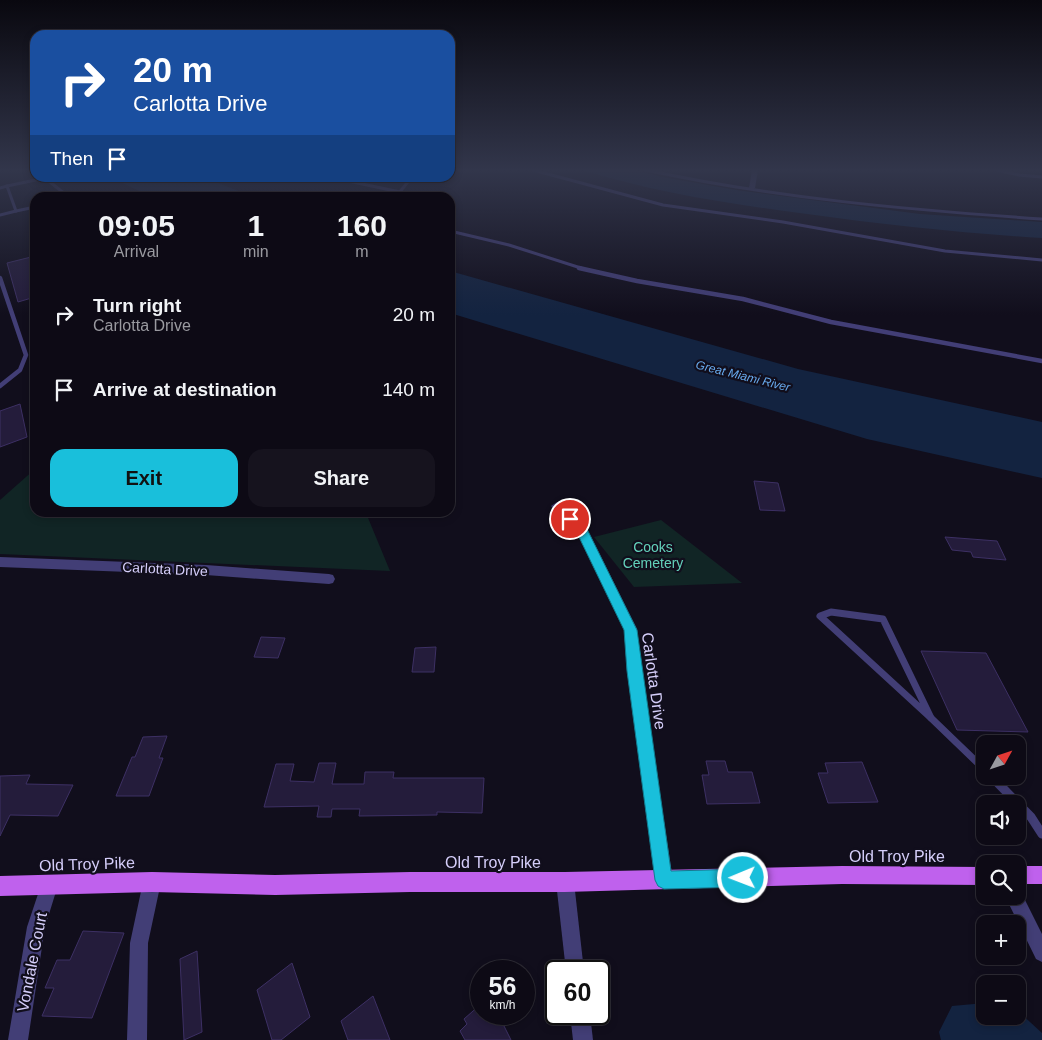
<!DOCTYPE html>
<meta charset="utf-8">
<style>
:root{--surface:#0d0a15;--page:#16131e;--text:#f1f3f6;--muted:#9a9aa0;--line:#2d2b34;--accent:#19bfdb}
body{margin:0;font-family:Helvetica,sans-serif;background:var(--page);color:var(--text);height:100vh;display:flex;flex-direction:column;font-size:19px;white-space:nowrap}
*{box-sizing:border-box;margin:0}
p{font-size:16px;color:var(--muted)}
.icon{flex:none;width:28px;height:28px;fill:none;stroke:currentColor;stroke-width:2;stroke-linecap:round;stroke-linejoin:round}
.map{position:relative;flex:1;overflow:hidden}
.side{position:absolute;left:30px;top:192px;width:425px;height:325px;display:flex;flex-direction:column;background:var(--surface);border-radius:15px;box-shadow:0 2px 8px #0003,0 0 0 1px var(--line)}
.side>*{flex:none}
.banner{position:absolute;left:30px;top:30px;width:425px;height:152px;border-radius:15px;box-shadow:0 2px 8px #0003,0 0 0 1px var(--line);background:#1a4fa0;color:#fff;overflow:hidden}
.needle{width:32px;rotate:50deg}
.buttons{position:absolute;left:976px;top:735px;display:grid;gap:10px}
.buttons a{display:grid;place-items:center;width:50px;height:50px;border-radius:10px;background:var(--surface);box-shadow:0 2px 8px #0003,0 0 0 1px var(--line);font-size:25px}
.speed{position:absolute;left:470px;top:960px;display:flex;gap:10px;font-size:25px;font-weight:700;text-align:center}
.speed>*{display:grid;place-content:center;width:65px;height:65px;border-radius:50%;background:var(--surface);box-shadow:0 2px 8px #0003,0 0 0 1px var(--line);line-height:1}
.speed small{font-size:12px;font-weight:400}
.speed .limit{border:2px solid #111;border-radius:8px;background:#fff;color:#111}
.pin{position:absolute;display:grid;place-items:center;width:42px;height:42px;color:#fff;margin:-21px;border:2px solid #fff;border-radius:50%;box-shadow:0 1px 5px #0007}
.me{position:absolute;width:55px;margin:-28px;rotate:269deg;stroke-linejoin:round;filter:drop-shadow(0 0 4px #0008)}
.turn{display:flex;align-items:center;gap:18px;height:105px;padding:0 20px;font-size:22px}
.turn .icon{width:65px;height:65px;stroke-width:2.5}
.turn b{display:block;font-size:35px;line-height:42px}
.then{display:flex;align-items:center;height:48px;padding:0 20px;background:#0003;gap:10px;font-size:19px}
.eta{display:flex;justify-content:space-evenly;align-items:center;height:85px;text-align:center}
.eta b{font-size:30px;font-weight:700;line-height:35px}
.cta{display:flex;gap:10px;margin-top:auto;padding:10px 20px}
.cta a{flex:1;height:58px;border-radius:15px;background:var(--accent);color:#111;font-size:20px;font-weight:700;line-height:58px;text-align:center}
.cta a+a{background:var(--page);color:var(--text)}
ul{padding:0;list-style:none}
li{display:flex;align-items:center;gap:15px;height:75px;padding:0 20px}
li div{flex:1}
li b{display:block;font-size:19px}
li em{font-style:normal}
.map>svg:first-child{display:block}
.green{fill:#112525}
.water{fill:#132340}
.building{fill:#241c3b;stroke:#3d3064}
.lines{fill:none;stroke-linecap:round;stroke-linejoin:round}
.lane-far3{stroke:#423e76;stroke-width:3}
.lane-far2{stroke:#423e76;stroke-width:4.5}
.lane-far1{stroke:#423e76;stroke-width:7}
.lane{stroke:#423e76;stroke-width:9}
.street{fill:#423e76;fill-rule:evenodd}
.primary{fill:#bf61ed;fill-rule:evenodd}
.route{fill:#19bfdb;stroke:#107c8e}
.labels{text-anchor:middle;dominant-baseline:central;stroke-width:4.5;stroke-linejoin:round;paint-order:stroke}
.far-water-label{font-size:12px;font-style:italic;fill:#68aaee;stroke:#110e1c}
.park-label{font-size:14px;fill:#63d0ba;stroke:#110e1c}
.street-label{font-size:14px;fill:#d5cefa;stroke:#110e1c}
.near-street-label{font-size:16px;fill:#d5cefa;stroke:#110e1c}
</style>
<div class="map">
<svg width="1042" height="1040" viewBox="0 0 1042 1040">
<rect width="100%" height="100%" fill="#110e1c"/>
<!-- green -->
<g class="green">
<polygon points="35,469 35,512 366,513 390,571 0,554 0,500"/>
<polygon points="661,520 742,583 634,587 594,537"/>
</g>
<!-- water -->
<g class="water">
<path d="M 583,170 L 636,170 L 662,177 L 736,190 L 920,214 L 1042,222 L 1042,238 C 963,233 885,225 807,214 C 731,204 656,193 583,170 Z"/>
<polygon points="112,178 205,178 254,197 152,197"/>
<polygon points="450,271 798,369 1042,422 1042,478 867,439 450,313"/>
<polygon points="985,1003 985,1016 1018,1016 1018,1011 1042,1033 1042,1040 941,1040 939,1032 952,1006"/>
</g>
<!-- building -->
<g class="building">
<polygon points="35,256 35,297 18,302 7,263"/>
<polygon points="20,404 27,437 0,447 0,411"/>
<polygon points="754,481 778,483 785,511 760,510"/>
<polygon points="945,537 997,541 1006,560 973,557 971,552 952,550"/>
<polygon points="261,637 285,638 278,658 254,657"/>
<polygon points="436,647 434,672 412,672 415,648"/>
<polygon points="921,651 986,653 1028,732 957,730"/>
<polygon points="167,736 159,758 163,758 149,796 116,796 132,757 135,757 143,737"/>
<polygon points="706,761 725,761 728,772 752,772 760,803 707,804 702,775 709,775"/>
<polygon points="862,762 878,802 828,803 818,773 828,773 825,763"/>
<polygon points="319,763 336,763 332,784 364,784 365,772 394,772 393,778 484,778 482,813 437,812 437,815 359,816 360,809 332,809 331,817 317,817 319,806 264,807 276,764 294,764 290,781 314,782"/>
<polygon points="30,775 26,784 73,785 58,816 10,815 0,836 0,776"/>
<polygon points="83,931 124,933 92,1018 42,1016 54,988 45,988 57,960 70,960"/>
<polygon points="197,951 202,1032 184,1040 180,959"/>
<polygon points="292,963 310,1017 281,1040 272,1040 257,990"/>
<polygon points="373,996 390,1040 348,1040 341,1021"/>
<polygon points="481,1004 481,1014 498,1014 511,1040 465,1040 460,1031 467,1024 464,1019"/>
</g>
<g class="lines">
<!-- lane-far3 -->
<g class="lane-far3">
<polyline points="533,170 663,205 783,222 945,251 1042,260"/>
<path d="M 646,170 C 775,198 910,210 1042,219"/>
<polyline points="997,170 1019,175 1042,177"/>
<polyline points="334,178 400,192"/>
<polyline points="7,186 45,178 70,198"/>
<polyline points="0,188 7,186 16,211 0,215"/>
<polyline points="395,198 411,178"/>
<polyline points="16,211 35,207"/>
<polyline points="450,231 509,245 584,269"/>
</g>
<!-- lane-far2 -->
<g class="lane-far2">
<polyline points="579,268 637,281 743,299 831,322 1042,361"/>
<polyline points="0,278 26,355 20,370 0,386"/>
</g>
<!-- lane-far1 -->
<g class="lane-far1">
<polygon points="831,612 883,619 931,718 820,616"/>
<polyline points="931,718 985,770"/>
</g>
<!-- lane -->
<polyline class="lane" points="991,776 1031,817 1042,834"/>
<!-- street -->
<g class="street">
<polygon points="752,170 758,170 755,188 752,190 749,188"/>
<polygon points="557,502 561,503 587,529 637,629 641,671 673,880 670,886 664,889 658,886 655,880 627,671 624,629 579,535 551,506"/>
<polygon points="0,557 206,565 329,574 333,575 335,579 333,583 329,584 206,575 0,567"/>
<polygon points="152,873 158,876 161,882 148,943 147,1040 127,1040 130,943 143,882 146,876"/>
<polygon points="565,873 571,876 574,882 584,971 566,971 556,882 559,876"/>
<polygon points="49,876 55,879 58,885 45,927 28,1040 8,1040 27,927 43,879"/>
<polygon points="1018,889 1020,890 1042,934 1042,962 1036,959 1005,896 1018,896"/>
<polygon points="570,1014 590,1014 593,1040 573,1040"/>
</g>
<!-- primary -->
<g class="primary">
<polygon points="842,866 985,867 985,885 842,884 565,892 410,892 275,895 152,892 0,896 0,876 152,872 275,875 410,872 565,872"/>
<rect x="1018" y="866" width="24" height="18"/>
</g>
</g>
<!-- sky -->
<linearGradient id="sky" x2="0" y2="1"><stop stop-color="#09080f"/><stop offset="0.54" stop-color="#32364b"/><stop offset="1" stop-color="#32364b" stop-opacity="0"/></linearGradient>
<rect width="1042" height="315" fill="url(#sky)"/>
<!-- route -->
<polygon class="route" points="570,514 574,516 587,529 637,630 671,871 743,869 749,872 752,878 749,884 743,887 664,889 658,886 655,880 627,671 624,630 578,535 564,519"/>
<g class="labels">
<!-- far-water labels -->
<g class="far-water-label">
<text transform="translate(743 376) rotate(14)">Great Miami River</text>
</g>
<!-- park labels -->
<g class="park-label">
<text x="653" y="547">Cooks<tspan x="653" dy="16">Cemetery</tspan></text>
</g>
<!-- street labels -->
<g class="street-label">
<text transform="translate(165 569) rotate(3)">Carlotta Drive</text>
</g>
<!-- near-street labels -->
<g class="near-street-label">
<text transform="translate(654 681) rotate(82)">Carlotta Drive</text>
<text x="897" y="856">Old Troy Pike</text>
<text x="493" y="862">Old Troy Pike</text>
<text transform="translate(87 864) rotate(-2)">Old Troy Pike</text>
<text transform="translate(32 962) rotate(-79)">Vondale Court</text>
</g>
</g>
</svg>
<div class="buttons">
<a><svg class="needle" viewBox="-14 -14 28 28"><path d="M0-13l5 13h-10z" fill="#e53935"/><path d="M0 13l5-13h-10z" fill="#9a9aa0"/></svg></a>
<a><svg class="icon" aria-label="sound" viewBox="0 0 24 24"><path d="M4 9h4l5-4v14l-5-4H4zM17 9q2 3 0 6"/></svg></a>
<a><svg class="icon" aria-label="search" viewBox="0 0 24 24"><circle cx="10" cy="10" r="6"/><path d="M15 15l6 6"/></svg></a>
<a>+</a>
<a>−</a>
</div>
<div class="speed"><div>56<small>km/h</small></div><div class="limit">60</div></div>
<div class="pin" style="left:570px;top:519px;background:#d93025"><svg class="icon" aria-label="arrive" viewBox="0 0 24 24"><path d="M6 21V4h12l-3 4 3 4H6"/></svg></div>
<svg class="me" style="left:743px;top:878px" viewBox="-20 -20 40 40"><circle r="17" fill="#19bfdb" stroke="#fff" stroke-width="3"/><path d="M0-11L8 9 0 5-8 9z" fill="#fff"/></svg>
<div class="banner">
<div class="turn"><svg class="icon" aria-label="right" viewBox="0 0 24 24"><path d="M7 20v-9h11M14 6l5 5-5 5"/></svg><div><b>20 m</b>Carlotta Drive</div></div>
<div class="then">Then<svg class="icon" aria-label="arrive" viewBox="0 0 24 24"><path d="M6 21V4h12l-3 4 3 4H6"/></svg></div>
</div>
<section class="side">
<div class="eta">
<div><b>09:05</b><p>Arrival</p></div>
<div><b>1</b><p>min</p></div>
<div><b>160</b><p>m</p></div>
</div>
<ul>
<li><svg class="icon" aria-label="right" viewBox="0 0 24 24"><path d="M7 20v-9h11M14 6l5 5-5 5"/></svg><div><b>Turn right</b><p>Carlotta Drive</p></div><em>20 m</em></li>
<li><svg class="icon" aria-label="arrive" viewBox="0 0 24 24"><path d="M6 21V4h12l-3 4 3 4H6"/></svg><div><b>Arrive at destination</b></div><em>140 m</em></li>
</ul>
<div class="cta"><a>Exit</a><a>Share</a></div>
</section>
</div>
